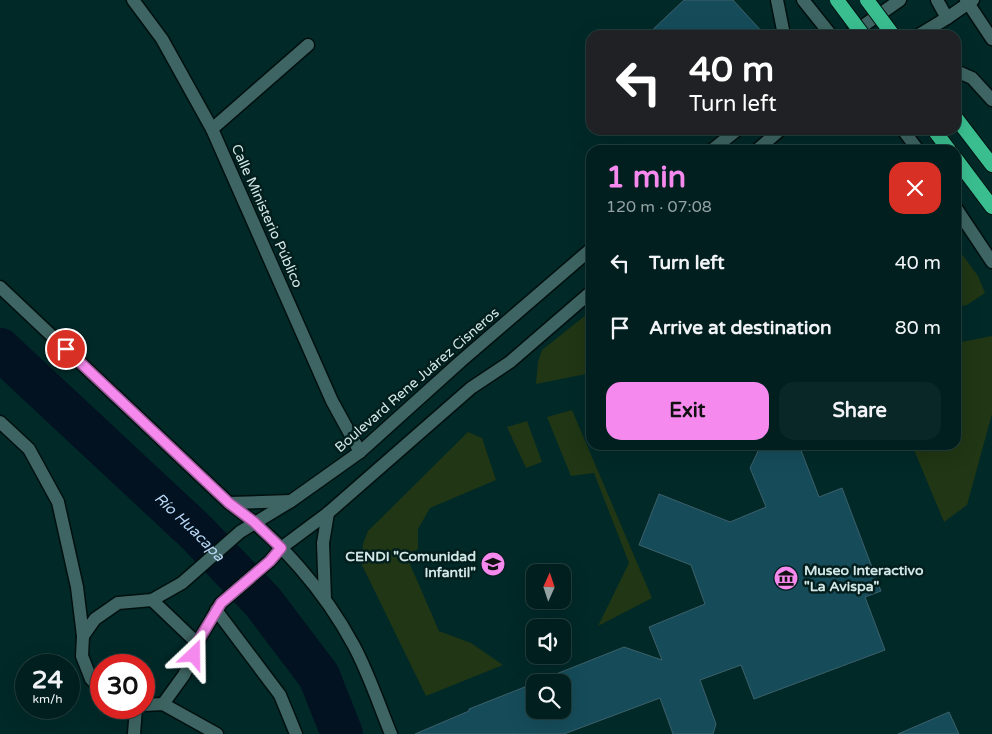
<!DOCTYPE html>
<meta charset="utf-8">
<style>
:root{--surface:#001f1e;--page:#0a2727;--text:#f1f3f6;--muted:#95a2a4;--line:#223d3c;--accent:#f589ee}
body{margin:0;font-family:"Varela Round",sans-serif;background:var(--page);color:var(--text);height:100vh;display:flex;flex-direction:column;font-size:19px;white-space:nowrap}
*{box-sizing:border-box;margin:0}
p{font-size:16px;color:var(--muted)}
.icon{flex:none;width:28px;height:28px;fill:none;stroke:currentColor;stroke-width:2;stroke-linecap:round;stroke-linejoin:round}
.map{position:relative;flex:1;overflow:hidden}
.drawer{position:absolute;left:586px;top:145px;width:375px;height:305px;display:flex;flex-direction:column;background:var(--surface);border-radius:15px;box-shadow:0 5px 20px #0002,0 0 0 1px var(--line)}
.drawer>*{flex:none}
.guide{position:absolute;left:586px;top:30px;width:375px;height:105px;border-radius:15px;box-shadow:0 5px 20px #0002,0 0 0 1px var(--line);background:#202124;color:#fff;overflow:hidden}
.needle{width:32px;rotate:3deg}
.fabs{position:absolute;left:526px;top:564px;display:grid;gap:10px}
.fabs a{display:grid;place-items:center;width:45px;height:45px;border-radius:10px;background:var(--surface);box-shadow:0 5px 20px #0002,0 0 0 1px var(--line);font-size:25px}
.speed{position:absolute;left:15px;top:654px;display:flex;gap:10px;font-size:25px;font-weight:700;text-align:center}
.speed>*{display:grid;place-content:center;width:65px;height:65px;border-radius:50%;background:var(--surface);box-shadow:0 5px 20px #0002,0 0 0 1px var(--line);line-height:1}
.speed small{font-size:12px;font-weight:400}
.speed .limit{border:8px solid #d22;background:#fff;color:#111}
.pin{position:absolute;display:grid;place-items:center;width:42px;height:42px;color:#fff;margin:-21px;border:2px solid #fff;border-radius:50%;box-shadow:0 1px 5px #0007}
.me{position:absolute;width:55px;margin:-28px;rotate:23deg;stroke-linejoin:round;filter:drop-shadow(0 0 4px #0008)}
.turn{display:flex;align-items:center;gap:18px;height:105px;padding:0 20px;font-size:22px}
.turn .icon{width:65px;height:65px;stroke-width:2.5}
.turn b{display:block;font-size:35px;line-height:42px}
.round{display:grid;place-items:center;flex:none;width:52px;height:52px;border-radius:15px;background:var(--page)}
.headline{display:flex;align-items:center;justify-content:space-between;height:85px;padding:0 20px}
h1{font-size:30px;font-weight:700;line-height:38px;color:var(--accent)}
.primary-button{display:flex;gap:10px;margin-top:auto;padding:10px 20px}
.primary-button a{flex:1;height:58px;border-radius:15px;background:var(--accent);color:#111;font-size:20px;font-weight:700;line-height:58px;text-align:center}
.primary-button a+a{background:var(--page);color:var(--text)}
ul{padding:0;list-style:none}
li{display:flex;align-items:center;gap:15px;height:65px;padding:0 20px}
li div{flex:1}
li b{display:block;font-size:19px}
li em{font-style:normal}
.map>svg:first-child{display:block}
.green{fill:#203614}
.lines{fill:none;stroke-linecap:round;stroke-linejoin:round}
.river{stroke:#021221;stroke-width:42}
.building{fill:#164c5a;stroke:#3d606b}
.minor-casing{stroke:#00100f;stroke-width:15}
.secondary-casing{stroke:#00100f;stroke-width:15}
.trunk-casing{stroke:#00100f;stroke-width:16}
.minor{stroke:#3e6563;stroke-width:12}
.secondary{stroke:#3e6563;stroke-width:12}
.trunk{stroke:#3abe90;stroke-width:14}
.trunk-bridge-casing{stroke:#00100f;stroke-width:16;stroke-linecap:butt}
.trunk-bridge{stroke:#3abe90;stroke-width:14}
.route-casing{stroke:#9f599b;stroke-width:12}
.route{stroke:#f589ee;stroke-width:9}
.labels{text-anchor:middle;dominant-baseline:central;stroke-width:5;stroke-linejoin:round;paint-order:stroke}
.street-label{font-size:14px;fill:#d3e8e6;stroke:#021e1d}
.poi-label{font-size:14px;font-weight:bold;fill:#d3e8e6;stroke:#021e1d;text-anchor:end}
.water-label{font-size:15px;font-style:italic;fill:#bad8f5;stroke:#021e1d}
</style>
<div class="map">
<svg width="992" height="734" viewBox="0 0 992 734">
<rect width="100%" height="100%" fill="#002928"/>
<!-- green -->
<g class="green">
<polygon points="800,144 850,146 862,150 792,150"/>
<polygon points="956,246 978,276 985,293 967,305 956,307"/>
<polygon points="591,311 591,373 536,384 538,362 542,350"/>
<polygon points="992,336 992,414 967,505 944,522 912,445 956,445 956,343"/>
<polygon points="572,410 652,598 598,626 629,563 594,473 571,476 547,417"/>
<polygon points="527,421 542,462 526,468 507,427"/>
<polygon points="468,432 482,438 496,480 430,508 418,529 418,549 406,555 439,631 471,643 503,665 426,696 361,563 363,544 368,531"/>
</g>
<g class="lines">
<!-- river -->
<path class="river" id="s1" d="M 0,349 L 196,532 L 263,602 L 319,676 L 342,734"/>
</g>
<!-- building -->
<g class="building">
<polygon points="684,0 733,0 765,35 647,35"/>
<polygon points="761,445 799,445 819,497 842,488 881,591 865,597 885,650 754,699 741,665 700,680 716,724 713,734 673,734 660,698 564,734 415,734 469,711 469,709 535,683 535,710 562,710 562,682 536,682 624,647 662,660 649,627 705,604 691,565 639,545 659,494 730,522 766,507 750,468"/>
<polygon points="949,712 959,734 898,734"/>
</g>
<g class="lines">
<defs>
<g id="minor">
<polyline points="133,0 162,39 212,129 332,401 360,452"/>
<polyline points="850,35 900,0"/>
<polyline points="919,35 947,18 973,0"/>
<polyline points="212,129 308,45"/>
<polyline points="712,150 737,130"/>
<polyline points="757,150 780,130"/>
<polyline points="83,636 95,619 118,603 152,600 182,583 240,532 291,501 360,452 461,361 591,249"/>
<polyline points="163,704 184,675 194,655 197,643 221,603 270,561 281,548 328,513 471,388 510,362 591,292"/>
<polyline points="134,734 136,708"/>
</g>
<g id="secondary">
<polyline points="777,0 784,35"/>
<polyline points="803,0 831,35"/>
<polyline points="937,0 947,18"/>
<polyline points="966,0 992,39"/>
<polyline points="956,71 972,78 992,100"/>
<polyline points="903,130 918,150"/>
<polyline points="956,208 992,262"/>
<path d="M 0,287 L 229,503 C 280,540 324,590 354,646 C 369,674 379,705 391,734"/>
<polyline points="0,422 29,449 58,502 77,587 83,636 82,656 91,679 101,690"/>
<polyline points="229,503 291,501"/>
<polyline points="325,599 323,543 328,513"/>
<polyline points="152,600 197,643"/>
<polyline points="216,610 280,695 296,734"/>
<polyline points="144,705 163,704 217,734"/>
</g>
<g id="trunk">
<polyline points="956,118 992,165"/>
<polyline points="934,130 949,150"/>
<polyline points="956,159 992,207"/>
</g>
</defs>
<!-- minor casing -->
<use href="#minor" class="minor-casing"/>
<!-- secondary casing -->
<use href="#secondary" class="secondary-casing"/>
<!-- trunk casing -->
<use href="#trunk" class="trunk-casing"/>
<!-- minor -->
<use href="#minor" class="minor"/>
<!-- secondary -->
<use href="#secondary" class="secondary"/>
<!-- trunk -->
<use href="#trunk" class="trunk"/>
<defs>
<g id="trunk-bridge">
<polyline points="837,0 863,35"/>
<polyline points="867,0 893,35"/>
</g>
</defs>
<!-- trunk-bridge casing -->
<use href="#trunk-bridge" class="trunk-bridge-casing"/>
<!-- trunk-bridge -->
<use href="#trunk-bridge" class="trunk-bridge"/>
</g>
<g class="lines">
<defs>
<polyline id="route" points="66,349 229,503 254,522 281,548 270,561 221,603 197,643 194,655"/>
</defs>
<!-- route casing -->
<use href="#route" class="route-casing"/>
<!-- route -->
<use href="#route" class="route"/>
</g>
<!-- icons -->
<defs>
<symbol id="school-disc" viewBox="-11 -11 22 22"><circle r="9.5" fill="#f589ee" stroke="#021e1d"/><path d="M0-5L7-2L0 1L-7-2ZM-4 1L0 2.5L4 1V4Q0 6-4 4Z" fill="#111"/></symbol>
<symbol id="museum-disc" viewBox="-11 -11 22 22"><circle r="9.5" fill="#f589ee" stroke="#021e1d"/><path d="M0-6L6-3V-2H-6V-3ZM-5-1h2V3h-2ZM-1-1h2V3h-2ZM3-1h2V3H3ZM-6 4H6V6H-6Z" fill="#111"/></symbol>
</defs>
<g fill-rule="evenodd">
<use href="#school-disc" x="479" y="550" width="28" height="28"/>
<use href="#museum-disc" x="772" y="564" width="28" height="28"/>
</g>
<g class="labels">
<!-- street labels -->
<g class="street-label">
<text transform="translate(267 216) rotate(66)">Calle Ministerio Público</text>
<text transform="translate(417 380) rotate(-41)">Boulevard Rene Juárez Cisneros</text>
</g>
<!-- poi labels -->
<g class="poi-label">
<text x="476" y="556">CENDI "Comunidad<tspan x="476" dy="16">Infantil"</tspan></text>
<text x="804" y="570" text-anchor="start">Museo Interactivo<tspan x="804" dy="16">"La Avispa"</tspan></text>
</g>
<!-- water labels -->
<g class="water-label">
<text stroke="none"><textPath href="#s1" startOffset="260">Río Huacapa</textPath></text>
</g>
</g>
</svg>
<div class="fabs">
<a><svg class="needle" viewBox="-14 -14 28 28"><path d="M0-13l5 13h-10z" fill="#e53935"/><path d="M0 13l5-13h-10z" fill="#95a2a4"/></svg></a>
<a><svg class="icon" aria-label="sound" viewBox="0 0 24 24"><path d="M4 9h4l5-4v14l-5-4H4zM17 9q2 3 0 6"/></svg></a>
<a><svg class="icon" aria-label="search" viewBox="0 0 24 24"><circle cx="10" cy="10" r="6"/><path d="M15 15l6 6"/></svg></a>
</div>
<div class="speed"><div>24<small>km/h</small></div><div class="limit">30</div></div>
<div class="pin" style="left:66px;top:349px;background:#d93025"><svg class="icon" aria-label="arrive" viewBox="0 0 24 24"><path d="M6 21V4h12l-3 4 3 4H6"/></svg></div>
<svg class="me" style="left:194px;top:655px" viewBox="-20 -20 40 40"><path d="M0-17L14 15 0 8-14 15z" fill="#f589ee" stroke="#fff" stroke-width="4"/></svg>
<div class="guide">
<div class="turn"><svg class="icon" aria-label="left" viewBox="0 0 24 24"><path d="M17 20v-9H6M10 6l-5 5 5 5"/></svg><div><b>40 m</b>Turn left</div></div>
</div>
<section class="drawer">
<div class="headline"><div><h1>1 min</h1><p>120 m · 07:08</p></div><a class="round" style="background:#d93025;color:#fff"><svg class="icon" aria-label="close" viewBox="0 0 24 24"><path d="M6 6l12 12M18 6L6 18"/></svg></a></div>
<ul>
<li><svg class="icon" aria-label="left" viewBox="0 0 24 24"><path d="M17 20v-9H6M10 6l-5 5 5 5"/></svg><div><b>Turn left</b></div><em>40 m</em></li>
<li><svg class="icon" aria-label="arrive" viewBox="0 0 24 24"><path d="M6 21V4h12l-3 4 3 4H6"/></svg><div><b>Arrive at destination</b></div><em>80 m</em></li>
</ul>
<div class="primary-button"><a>Exit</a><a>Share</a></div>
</section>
</div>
